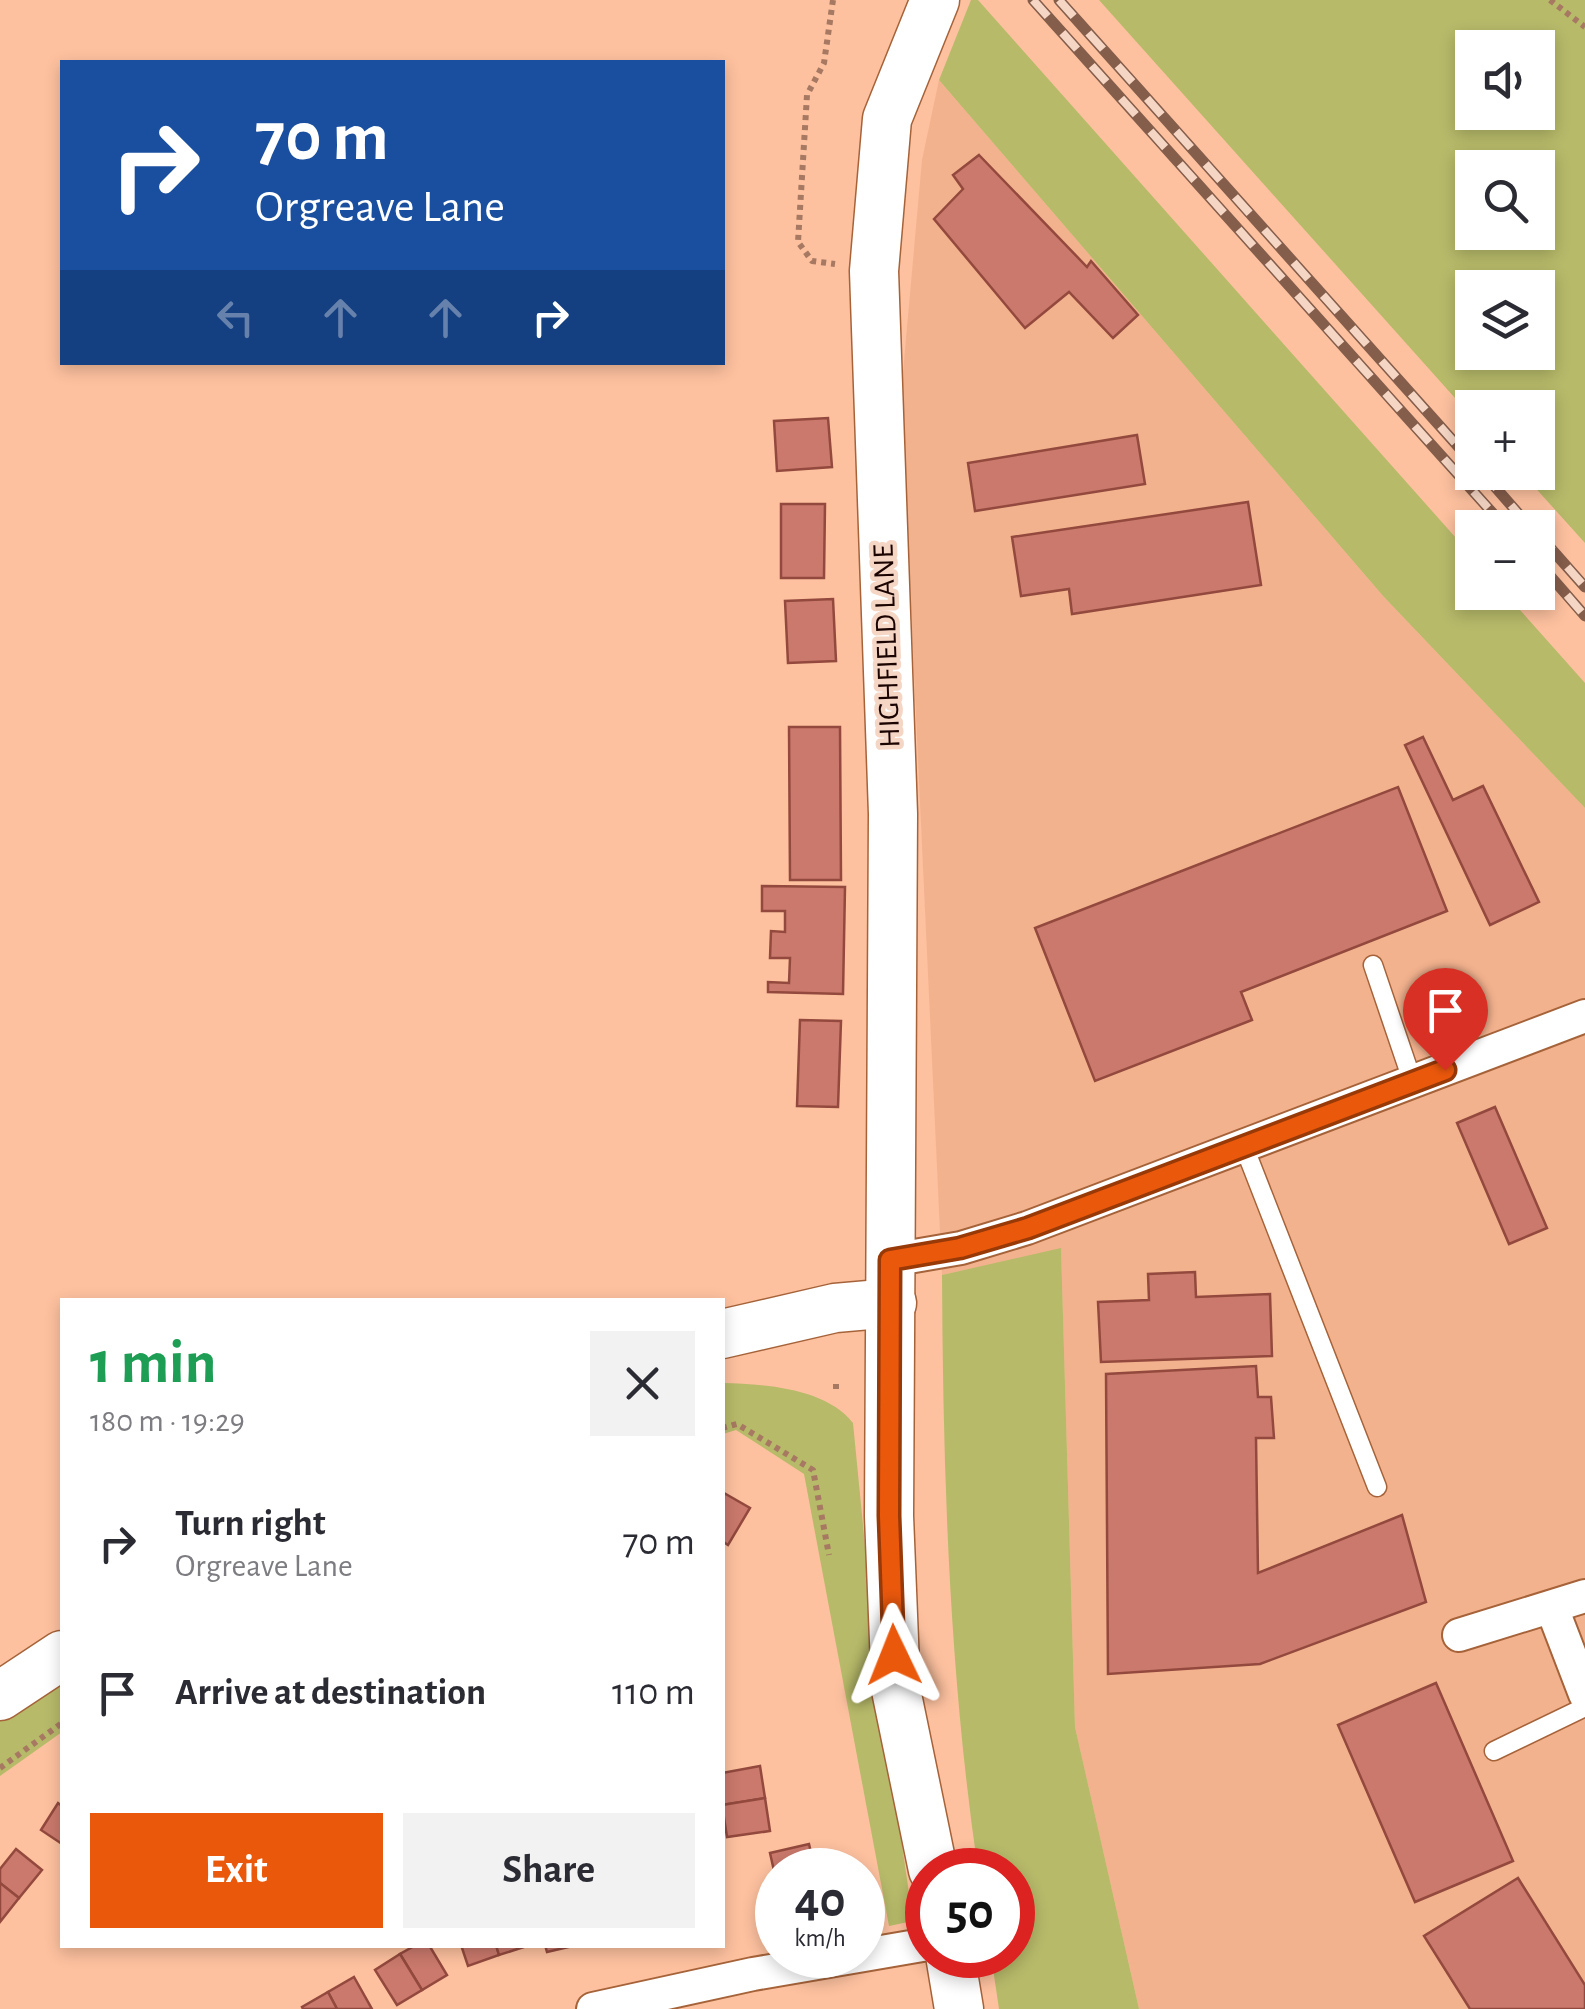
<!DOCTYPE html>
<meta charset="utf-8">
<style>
:root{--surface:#fff;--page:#f2f2f3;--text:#2b2b33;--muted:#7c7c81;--accent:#ea580c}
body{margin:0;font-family:"Alegreya Sans",sans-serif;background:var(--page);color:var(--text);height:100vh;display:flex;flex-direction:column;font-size:38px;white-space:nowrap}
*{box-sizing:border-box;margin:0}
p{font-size:32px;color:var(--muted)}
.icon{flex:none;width:55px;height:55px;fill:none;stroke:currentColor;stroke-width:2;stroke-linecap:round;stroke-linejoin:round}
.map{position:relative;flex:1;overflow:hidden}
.side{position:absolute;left:60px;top:1298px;width:665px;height:650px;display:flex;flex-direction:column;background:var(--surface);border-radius:0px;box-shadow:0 5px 15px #0003}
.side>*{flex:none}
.guide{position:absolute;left:60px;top:60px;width:665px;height:305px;border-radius:0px;box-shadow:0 5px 15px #0003;background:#1a4fa0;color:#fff;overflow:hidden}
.buttons{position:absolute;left:1455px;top:30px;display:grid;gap:20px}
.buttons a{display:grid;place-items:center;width:100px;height:100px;border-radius:0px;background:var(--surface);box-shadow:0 5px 15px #0003;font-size:50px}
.speed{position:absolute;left:755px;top:1848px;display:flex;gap:20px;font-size:50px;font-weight:700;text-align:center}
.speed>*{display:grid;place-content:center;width:130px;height:130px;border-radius:50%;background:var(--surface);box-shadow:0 5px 15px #0003;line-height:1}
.speed small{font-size:25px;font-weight:400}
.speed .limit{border:15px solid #d22;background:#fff;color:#111}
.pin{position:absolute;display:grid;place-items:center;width:85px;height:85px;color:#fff;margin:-102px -42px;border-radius:50% 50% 50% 0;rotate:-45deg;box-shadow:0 0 10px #0007}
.pin .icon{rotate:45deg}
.me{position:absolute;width:110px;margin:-55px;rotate:358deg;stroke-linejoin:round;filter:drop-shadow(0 0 8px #0008)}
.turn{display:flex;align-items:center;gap:35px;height:210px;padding:0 30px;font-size:45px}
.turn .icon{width:130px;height:130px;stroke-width:2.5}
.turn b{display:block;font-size:70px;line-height:85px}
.lanes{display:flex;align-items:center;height:95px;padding:0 30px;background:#0003;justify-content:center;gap:50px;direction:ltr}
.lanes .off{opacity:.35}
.round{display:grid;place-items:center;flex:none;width:105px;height:105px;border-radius:0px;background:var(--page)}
.headline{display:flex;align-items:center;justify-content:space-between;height:170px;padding:0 30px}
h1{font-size:60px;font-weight:700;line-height:75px;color:#1e9e55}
.primary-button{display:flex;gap:20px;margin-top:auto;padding:20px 30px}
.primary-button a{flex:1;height:115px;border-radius:0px;background:var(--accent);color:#fff;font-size:40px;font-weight:700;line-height:115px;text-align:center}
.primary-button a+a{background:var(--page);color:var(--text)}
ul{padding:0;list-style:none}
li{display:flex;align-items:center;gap:30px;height:150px;padding:0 30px}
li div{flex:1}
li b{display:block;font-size:38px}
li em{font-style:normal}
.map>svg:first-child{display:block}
.built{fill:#f3b28e}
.green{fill:#b7ba69;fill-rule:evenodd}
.building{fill:#ca796c;stroke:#93493d;stroke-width:2.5}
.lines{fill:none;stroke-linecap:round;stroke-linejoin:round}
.lane-casing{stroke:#a6633a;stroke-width:21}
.street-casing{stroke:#a6633a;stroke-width:36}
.secondary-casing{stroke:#a6633a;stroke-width:51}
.path{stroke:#a77962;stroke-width:6;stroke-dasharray:5 5;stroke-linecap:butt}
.lane{stroke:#fff;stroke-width:18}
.street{stroke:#fff;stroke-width:32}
.secondary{stroke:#fff;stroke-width:48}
.rail-casing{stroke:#855d4b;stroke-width:11}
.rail{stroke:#f5d6c5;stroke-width:8;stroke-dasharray:22;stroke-linecap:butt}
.route-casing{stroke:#983908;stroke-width:25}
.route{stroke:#ea580c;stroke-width:18}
.labels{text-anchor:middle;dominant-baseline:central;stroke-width:9;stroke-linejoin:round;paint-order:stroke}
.street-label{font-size:30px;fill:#1b0400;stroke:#f5d6c5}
</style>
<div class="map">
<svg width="1585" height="2009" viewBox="0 0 1585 2009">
<rect width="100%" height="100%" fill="#fdc19f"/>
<!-- built -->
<polygon class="built" points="939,80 1384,597 1585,808 1585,2009 1139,2009 1075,1727 1061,1249 942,1275 901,394 922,160"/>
<!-- green -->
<g class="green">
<polygon points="971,0 978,0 1472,556 1472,592 1505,593 1585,683 1585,808 1384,597 939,80"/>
<path d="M 1099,0 L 1585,0 L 1585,543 L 1522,473 L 1538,472 L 1538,408 L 1472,408 L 1472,417 ZM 1472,48 L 1538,48 L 1538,112 L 1472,112 ZM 1472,168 L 1538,168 L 1538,232 L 1472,232 ZM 1472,288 L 1538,288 L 1538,352 L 1472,352 Z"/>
<path d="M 1061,1248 L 1075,1727 L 1139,2009 L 999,2009 L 991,1955 L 1012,1955 L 1012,1870 L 978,1870 C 949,1672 943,1474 942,1275 Z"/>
<path d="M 723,1383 C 764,1384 826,1388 853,1423 L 878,1678 L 913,1921 L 889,1926 L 804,1474 L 736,1430 L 723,1434 Z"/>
<polygon points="62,1678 62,1732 0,1776 0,1718"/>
</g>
<!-- building -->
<g class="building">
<polygon points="979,155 1087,267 1091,261 1138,315 1113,338 1069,292 1025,328 934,219 963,189 953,175"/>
<polygon points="828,418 832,467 777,471 774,421"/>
<polygon points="1137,435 1145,484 975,511 968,463"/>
<polygon points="1248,502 1261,585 1072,614 1069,589 1021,596 1012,537"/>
<polygon points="781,504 825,504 824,578 781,578"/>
<polygon points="833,599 836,661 788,663 785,601"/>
<polygon points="789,727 840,727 841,880 790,880"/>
<polygon points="1423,737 1453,800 1483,786 1539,902 1490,925 1405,745"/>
<polygon points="1398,787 1447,911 1241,992 1252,1020 1095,1081 1035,928"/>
<polygon points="762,886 845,887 843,994 768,992 768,982 789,983 790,958 770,958 771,931 785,932 785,911 762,911"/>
<polygon points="800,1020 841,1021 838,1107 797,1106"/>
<polygon points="1495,1107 1547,1228 1509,1244 1457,1123"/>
<polygon points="1195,1272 1196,1297 1270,1294 1272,1356 1101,1362 1098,1302 1149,1300 1148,1274"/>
<polygon points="1256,1366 1258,1397 1271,1397 1274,1438 1256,1438 1258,1573 1402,1515 1426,1602 1260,1664 1108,1674 1106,1374"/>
<polygon points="724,1493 750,1508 728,1545 722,1541"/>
<polygon points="1436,1683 1513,1861 1415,1902 1338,1725"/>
<polygon points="760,1766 765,1798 722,1805 722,1773"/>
<polygon points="765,1798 770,1831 727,1837 722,1805"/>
<polygon points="58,1803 62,1806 62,1844 41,1830"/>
<polygon points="809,1844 815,1870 778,1870 777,1884 770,1853"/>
<polygon points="16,1849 42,1870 19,1898 0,1883 0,1869"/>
<polygon points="1518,1878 1585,1985 1585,2009 1470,2009 1424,1936"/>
<polygon points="0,1883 19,1898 0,1922"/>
<polygon points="416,1945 429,1945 447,1975 422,1990 400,1954"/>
<polygon points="461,1945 496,1945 499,1955 468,1966"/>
<polygon points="496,1945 530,1945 499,1955"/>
<polygon points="545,1945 577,1945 547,1952"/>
<polygon points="400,1954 422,1990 397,2005 375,1970"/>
<polygon points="354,1977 372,2009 337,2009 328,1992"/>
<polygon points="328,1992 337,2009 303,2009 302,2007"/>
</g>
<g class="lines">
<defs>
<g id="lane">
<polyline points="1373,965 1413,1083"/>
<polyline points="1245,1149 1377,1487"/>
<polyline points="1494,1751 1585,1707"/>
</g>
<g id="street">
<polyline points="891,1260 961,1248 1027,1228 1585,1016"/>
<polyline points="1552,1608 1585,1694"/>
<polyline points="1459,1635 1585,1596"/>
<polyline points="593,2009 753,1974 928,1944"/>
</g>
<g id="secondary">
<polyline points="722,1334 835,1308 892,1303"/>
<polyline points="0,1696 62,1655"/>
<polyline points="933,1870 896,1690 889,1516 893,814 874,271 887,119 935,0"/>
<polyline points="950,1955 959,2009"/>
</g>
</defs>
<!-- lane casing -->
<use href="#lane" class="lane-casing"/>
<!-- street casing -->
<use href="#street" class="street-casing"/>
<!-- secondary casing -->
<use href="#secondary" class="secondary-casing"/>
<!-- path -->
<g class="path">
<polyline points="833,0 824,63 807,95 798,242 812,261 835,264"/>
<polyline points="1550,0 1585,27"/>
<polyline points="836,1384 836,1394"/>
<polyline points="722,1428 737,1424 813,1470 829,1555"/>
<polyline points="0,1768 62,1723"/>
</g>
<!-- lane -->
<use href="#lane" class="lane"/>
<!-- street -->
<use href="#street" class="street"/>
<!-- secondary -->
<use href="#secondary" class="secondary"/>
<defs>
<g id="rail">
<polyline points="1033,0 1506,528"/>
<polyline points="1059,0 1472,462"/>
<polyline points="1482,472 1531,528"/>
<polyline points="1538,534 1585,587"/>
<polyline points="1538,562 1585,616"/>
</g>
</defs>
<!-- rail casing -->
<use href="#rail" class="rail-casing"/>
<!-- rail -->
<use href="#rail" class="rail"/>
</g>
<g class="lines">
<defs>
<polyline id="route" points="894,1655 889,1516 890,1260 960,1248 1028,1228 1445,1070"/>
</defs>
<!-- route casing -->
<use href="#route" class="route-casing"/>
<!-- route -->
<use href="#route" class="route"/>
</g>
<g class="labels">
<!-- street labels -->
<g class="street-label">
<text transform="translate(887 646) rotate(-92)">HIGHFIELD LANE</text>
</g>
</g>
</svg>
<div class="buttons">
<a><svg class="icon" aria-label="sound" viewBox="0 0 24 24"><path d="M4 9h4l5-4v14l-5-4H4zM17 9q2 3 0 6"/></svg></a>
<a><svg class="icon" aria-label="search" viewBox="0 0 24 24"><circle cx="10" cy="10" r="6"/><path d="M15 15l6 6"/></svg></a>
<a><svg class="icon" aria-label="layers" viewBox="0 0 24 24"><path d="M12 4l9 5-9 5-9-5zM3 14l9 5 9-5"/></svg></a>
<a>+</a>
<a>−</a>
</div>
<div class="speed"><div>40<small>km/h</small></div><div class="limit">50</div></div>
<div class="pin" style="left:1445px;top:1070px;background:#d93025"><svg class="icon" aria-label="arrive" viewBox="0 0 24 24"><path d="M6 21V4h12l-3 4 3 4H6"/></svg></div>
<svg class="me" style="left:894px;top:1655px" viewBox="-20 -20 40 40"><path d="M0-17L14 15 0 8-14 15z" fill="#ea580c" stroke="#fff" stroke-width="4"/></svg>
<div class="guide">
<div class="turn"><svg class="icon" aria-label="right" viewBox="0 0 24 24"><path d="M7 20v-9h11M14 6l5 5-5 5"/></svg><div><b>70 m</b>Orgreave Lane</div></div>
<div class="lanes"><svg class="icon off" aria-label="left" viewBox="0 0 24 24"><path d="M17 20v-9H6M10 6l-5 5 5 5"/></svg><svg class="icon off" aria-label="ahead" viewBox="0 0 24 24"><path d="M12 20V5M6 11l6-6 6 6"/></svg><svg class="icon off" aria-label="ahead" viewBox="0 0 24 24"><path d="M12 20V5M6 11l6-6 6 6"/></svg><svg class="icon" aria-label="right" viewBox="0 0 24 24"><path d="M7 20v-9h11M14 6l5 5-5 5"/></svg></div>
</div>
<section class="side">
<div class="headline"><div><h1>1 min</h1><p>180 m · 19:29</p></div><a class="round"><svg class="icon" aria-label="close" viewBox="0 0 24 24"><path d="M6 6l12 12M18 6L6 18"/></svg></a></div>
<ul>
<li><svg class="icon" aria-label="right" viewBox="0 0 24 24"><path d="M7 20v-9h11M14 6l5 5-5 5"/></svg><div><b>Turn right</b><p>Orgreave Lane</p></div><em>70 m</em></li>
<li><svg class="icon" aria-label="arrive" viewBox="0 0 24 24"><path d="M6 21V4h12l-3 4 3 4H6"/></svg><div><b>Arrive at destination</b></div><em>110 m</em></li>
</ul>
<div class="primary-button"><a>Exit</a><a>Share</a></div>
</section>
</div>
